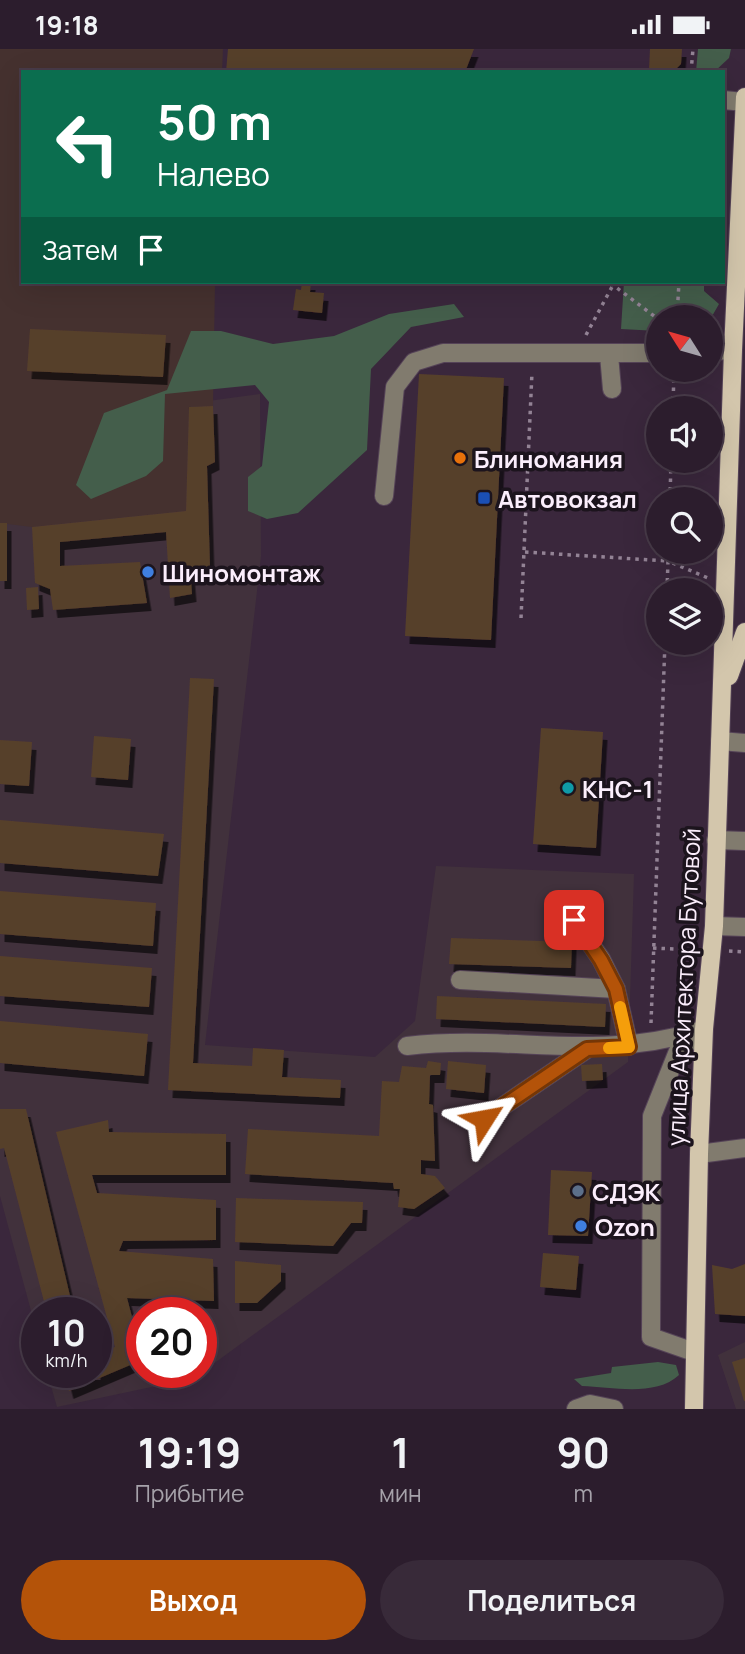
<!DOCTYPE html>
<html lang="ru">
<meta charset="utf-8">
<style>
:root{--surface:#2c1d2d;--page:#382a39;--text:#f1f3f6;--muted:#a6a2aa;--line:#483b49;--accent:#b45309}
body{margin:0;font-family:Manrope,sans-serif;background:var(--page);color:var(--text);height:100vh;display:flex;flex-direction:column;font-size:26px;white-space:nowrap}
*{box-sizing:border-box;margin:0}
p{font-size:23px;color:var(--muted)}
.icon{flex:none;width:38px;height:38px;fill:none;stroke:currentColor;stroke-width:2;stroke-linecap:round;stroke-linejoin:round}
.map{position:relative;height:1360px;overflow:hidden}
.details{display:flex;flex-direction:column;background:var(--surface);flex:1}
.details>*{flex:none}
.banner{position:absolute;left:21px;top:21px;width:704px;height:214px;border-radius:0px;box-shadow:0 7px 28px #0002,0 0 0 2px var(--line);background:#0b6e4f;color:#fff;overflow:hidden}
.needle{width:46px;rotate:307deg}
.buttons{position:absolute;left:646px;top:256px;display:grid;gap:14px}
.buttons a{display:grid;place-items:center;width:77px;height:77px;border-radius:50%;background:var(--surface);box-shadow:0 7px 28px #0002,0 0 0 2px var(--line);font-size:35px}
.speed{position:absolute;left:21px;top:1248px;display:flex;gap:14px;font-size:35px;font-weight:700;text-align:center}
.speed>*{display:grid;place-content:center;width:91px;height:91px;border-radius:50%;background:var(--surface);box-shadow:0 7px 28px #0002,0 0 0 2px var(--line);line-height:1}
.speed small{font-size:18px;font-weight:400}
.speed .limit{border:10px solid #d22;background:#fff;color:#111}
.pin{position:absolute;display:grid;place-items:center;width:60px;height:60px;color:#fff;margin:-30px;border-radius:14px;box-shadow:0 4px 10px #0006}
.me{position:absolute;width:77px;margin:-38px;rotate:56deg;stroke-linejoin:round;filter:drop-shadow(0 0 5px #0008)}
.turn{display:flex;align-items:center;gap:24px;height:147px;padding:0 21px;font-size:32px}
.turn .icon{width:91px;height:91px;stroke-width:2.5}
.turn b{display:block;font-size:49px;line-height:60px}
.then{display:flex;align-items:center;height:66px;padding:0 21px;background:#0003;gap:14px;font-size:26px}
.eta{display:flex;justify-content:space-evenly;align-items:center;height:119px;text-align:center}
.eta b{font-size:42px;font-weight:700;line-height:49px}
.action{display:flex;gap:14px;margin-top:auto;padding:14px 21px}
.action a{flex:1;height:80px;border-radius:42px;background:var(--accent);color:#fff;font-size:28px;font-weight:700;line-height:80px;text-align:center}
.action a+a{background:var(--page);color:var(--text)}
.status{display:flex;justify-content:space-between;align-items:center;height:49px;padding:0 35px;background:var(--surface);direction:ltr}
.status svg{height:19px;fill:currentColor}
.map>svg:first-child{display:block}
.industrial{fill:#41313c;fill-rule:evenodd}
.medical{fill:#45312f}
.green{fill:#445e4b}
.building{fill:#573f2b;filter:url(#shadow)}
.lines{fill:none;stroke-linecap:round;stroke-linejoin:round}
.minor-casing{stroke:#554357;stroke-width:20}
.major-casing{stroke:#554357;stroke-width:20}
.path{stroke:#938395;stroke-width:3.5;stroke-dasharray:3.5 5;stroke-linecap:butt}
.minor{stroke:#817b6e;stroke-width:18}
.major{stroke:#d3c6ac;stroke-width:18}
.route-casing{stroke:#753606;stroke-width:18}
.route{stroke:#b45309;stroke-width:12}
.slow{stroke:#f59e0b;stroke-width:12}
.food-dot{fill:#e8710a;stroke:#1c141d;stroke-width:2.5}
.transit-dot{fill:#1a4fb4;stroke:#1c141d;stroke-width:2.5}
.shop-dot{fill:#3f7fe0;stroke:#1c141d;stroke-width:2.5}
.culture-dot{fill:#0f9aa8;stroke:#1c141d;stroke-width:2.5}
.service-dot{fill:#5c6f8a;stroke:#1c141d;stroke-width:2.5}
.labels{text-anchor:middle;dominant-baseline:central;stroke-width:7;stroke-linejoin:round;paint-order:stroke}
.poi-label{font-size:24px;font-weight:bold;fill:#fbeefc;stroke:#1c141d;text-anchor:start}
.street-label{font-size:24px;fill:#fbeefc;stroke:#1c141d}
</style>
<div class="status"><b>19:18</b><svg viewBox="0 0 49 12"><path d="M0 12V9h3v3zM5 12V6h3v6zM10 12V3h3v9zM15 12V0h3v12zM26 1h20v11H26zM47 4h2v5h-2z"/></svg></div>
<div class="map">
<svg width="745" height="1360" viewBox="0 0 745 1360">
<defs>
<filter id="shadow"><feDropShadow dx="4.5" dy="8" stdDeviation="0" flood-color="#0009"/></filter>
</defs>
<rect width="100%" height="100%" fill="#3a273c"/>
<!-- industrial -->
<g class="industrial">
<path d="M 260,345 L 261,507 L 205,996 L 375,1008 L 415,972 L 436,817 L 634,825 L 628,1013 L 194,1329 L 57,1358 L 47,1323 L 96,1323 L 96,1264 L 37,1264 L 37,1284 L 0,1147 L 0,469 L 186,355 ZM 142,1264 L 201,1264 L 201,1323 L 142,1323 Z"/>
<polygon points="745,1293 745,1360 736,1360 718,1306"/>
</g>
<!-- medical -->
<polygon class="medical" points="0,0 223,0 222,23 23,23 23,233 215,233 213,357 189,358 186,462 32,478 0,474"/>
<!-- green -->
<g class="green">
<polygon points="698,0 731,0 729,9 714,23 696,23"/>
<polygon points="624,233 704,233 704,242 719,255 711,269 658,268 658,282 621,280"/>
<polygon points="454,255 464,268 411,278 371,320 367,401 298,464 267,470 248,462 248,428 262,417 269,353 255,336 165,345 163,412 146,427 91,450 76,436 104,364 167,341 191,282 221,282 273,295 334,287 389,265"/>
<path d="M 658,1313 L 676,1316 L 679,1326 C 656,1348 612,1338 582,1337 L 574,1330 L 611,1324 L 612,1318 Z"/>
</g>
<!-- building -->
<g class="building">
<polygon points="228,0 474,0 465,23 226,23"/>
<polygon points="650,0 682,0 681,15 673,23 649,21"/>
<polygon points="302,233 311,233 310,243 324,244 322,264 293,261 296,240 301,241"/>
<polygon points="30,280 166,286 163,328 27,322"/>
<polygon points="419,325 504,329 491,591 405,587"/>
<polygon points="213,357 215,413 207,417 210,518 190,520 192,545 170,549 166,483 60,493 60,517 140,513 147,554 53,561 50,540 35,534 32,478 186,462 189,358"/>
<rect x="0" y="474" width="7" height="58"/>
<polygon points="38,538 39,560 27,561 26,539"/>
<polygon points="190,629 214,630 193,1014 252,1017 253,999 284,1001 282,1028 341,1031 340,1049 168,1041"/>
<polygon points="541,679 603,683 596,799 533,795"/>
<polygon points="94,687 131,690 128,731 91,728"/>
<polygon points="0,691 32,693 29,737 0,735"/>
<polygon points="0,771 164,785 158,827 0,814"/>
<polygon points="0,842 156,854 153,897 0,885"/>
<polygon points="451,889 572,893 571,919 449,915"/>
<polygon points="0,907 152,919 149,958 0,947"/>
<polygon points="437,947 606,955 605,978 436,970"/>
<polygon points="0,972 148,985 144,1027 0,1014"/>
<polygon points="428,1012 441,1014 440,1026 430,1026 429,1055 433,1056 435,1112 421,1111 421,1125 435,1127 445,1139 414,1160 398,1158 400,1140 394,1140 393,1134 245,1125 248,1080 379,1087 382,1032 399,1033 402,1017 426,1019"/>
<polygon points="448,1012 486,1016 484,1044 446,1040"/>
<polygon points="602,1015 603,1031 582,1032 581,1016"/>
<polygon points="0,1060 26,1060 74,1264 47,1264 4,1099 0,1100"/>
<polygon points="108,1071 109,1083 226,1085 226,1126 92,1126 97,1144 216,1151 216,1191 123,1192 119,1202 213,1210 214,1252 127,1249 132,1268 142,1269 142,1311 69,1342 64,1323 96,1323 96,1304 115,1298 56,1083"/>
<polygon points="551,1121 592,1123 588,1187 548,1186"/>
<polygon points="236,1149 363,1153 362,1174 351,1174 333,1197 235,1193"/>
<polygon points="543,1204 579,1207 576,1241 540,1238"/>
<polygon points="235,1212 281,1216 281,1232 257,1254 235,1254"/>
<polygon points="745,1215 745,1267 715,1265 712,1216 732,1220"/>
<polygon points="201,1271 212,1272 210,1290 201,1289"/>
<polygon points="745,1309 745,1352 744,1352 732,1313"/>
</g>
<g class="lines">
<defs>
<g id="minor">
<polyline points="723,51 745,53"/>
<polyline points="710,302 733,301"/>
<polyline points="609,306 612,340"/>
<polyline points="384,447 395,338 414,313 443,304 658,304"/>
<polyline points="720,692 745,694"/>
<polyline points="716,791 744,792"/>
<polyline points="574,871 601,910 616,940 629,997"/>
<polyline points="714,877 745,878"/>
<polyline points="460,931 616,940"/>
<path d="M 407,997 C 509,985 595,1013 698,982"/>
<polyline points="484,1070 587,1000"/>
<polyline points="699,1105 745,1099"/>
<polyline points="694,1303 651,1288 652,1067 678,1002 704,980"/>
<polyline points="576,1360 590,1355 614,1360"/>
</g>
<g id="major">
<polyline points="729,627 745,583"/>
<polyline points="694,1360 699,1105 704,980 714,877 733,301 745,48"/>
</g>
</defs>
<!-- minor casing -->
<use href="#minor" class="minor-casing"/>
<!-- major casing -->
<use href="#major" class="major-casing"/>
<!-- path -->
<g class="path">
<polyline points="691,23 693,0"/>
<polyline points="614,233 613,236 658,270"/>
<polyline points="677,268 679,233"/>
<polyline points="586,286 613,236"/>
<polyline points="673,359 674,320"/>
<polyline points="670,450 671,411"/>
<polyline points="525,503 668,512 668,502"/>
<polyline points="667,541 668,512 708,529"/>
<polyline points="521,569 532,323"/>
<polyline points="653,899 693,901"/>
<polyline points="729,902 745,903"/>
<polyline points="651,974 665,593"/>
</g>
<!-- minor -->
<use href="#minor" class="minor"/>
<!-- major -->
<use href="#major" class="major"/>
</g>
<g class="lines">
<defs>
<polyline id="route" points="484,1070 587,1000 629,998 616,940 601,911 574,871"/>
</defs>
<!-- route casing -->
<use href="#route" class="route-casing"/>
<!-- route -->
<use href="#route" class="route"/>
<!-- slow -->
<polyline class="slow" points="609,999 629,998 620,958"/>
</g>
<!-- markers -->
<circle class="food-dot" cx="460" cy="409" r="7"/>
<rect class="transit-dot" x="477" y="442" width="14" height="14" rx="3.5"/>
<g class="shop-dot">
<circle cx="148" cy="523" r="7"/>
<circle cx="581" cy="1177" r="7"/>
</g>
<circle class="culture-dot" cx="568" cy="739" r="7"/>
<circle class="service-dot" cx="578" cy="1142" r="7"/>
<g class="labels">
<!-- poi labels -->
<g class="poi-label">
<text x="474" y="409">Блиномания</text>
<text x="498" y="449">Автовокзал</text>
<text x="162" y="523">Шиномонтаж</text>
<text x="582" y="739">КНС-1</text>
<text x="592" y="1142">СДЭК</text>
<text x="595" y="1177">Ozon</text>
</g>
<!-- street labels -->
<g class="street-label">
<text transform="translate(683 938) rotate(-87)">улица Архитектора Бутовой</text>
</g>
</g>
</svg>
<div class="buttons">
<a><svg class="needle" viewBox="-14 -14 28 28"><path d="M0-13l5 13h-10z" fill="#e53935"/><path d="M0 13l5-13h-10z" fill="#a6a2aa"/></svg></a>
<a><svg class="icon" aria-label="sound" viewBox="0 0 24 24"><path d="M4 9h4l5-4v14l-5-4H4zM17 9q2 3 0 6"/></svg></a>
<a><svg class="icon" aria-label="search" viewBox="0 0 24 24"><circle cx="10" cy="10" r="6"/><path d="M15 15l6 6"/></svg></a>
<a><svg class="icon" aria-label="layers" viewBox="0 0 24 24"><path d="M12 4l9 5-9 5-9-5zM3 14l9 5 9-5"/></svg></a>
</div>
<div class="speed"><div>10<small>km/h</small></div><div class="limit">20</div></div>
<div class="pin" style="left:574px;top:871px;background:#d93025"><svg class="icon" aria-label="arrive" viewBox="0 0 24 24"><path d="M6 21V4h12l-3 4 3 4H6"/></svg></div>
<svg class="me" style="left:484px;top:1070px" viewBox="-20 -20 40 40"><path d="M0-17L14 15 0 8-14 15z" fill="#b45309" stroke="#fff" stroke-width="4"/></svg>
<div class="banner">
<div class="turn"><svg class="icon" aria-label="left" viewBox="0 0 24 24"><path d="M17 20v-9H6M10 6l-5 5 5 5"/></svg><div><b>50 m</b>Налево</div></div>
<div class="then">Затем<svg class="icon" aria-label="arrive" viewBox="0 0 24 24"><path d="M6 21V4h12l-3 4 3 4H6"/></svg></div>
</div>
</div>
<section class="details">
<div class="eta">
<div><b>19:19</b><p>Прибытие</p></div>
<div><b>1</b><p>мин</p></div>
<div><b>90</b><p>m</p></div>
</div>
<div class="action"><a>Выход</a><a>Поделиться</a></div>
</section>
